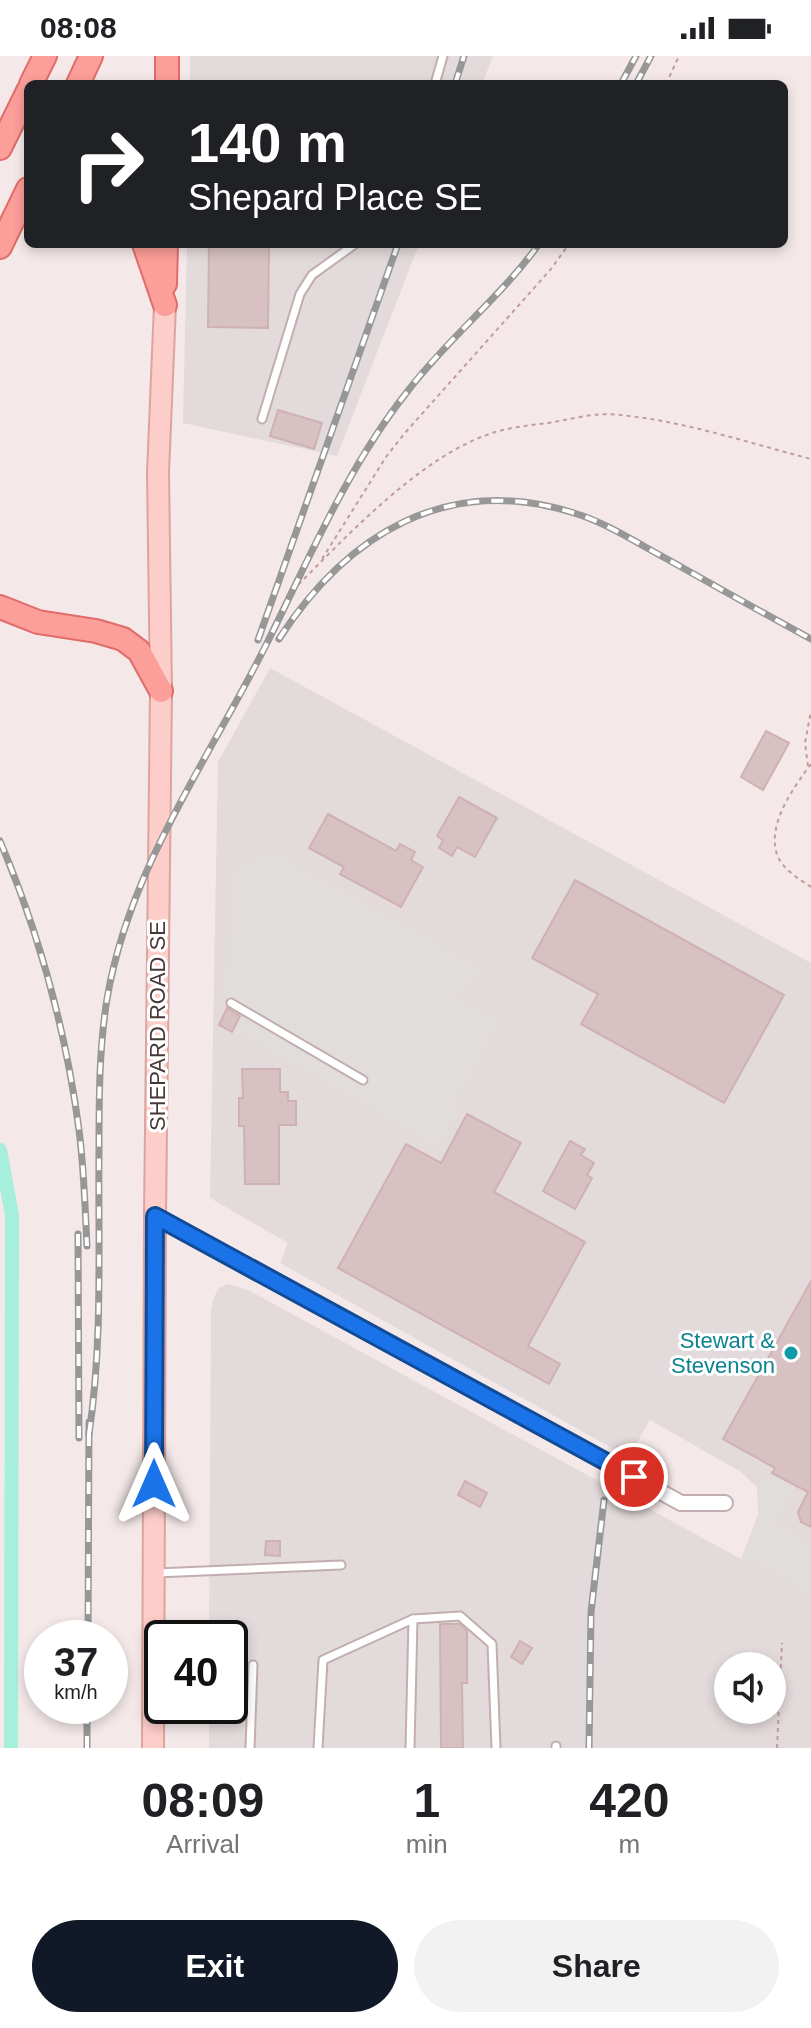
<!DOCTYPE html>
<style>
:root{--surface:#fff;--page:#f2f2f2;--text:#202124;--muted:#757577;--accent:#111827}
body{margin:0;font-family:Helvetica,sans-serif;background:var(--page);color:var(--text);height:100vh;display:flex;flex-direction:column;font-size:30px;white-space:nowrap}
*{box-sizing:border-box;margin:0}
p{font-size:26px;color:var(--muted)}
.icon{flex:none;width:44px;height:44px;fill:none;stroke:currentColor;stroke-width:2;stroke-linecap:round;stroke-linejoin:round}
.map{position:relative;height:1692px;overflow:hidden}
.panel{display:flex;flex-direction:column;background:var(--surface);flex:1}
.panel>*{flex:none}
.banner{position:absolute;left:24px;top:24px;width:764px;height:168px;border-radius:12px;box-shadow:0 4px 12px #0003;background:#202124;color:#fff;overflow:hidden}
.controls{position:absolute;left:714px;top:1596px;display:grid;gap:16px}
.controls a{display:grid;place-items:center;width:72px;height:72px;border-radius:50%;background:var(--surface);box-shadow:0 4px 12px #0003;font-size:40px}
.speed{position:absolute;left:24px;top:1564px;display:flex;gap:16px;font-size:40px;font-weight:700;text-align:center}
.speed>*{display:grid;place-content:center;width:104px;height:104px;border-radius:50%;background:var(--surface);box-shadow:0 4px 12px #0003;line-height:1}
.speed small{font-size:20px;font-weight:400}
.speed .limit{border:4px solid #111;border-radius:12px;background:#fff;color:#111}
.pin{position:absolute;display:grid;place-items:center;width:68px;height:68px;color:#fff;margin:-34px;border:4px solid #fff;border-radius:50%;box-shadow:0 2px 8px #0007}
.me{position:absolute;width:88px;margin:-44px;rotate:0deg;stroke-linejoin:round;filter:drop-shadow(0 0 6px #0008)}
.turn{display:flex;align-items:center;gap:28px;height:168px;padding:0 32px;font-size:36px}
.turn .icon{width:104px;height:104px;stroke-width:2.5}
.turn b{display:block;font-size:56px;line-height:68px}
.eta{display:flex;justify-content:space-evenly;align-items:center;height:136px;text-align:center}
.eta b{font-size:48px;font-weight:800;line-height:56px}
.cta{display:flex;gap:16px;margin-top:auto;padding:16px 32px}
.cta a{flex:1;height:92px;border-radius:48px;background:var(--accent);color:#fff;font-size:32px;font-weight:800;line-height:92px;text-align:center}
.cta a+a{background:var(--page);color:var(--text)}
.status{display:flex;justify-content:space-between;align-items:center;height:56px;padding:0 40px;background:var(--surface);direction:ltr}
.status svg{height:22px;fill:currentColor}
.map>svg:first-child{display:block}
.industrial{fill:#e3dadb;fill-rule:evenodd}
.parking{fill:#e2dddd}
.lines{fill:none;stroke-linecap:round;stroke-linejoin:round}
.canal{stroke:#a6efdc;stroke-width:14}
.building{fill:#d8c1c2;stroke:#d0b1b3;stroke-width:2}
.lane-casing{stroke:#c2aeae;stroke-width:11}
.street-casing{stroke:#c2aeae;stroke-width:18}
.secondary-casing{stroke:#dca49f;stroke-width:24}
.primary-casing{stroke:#e16c69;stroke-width:26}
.path{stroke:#c19c9d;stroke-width:2;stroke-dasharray:4 4;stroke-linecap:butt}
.lane{stroke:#fff;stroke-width:7}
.street{stroke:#fff;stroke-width:14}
.secondary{stroke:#fdcdc9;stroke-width:20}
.primary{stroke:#fc9e99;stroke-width:22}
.rail-casing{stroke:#979797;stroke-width:7}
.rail{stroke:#fff;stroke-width:4;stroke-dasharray:12;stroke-linecap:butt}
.route-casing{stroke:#114b97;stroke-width:20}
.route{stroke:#1a73e8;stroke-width:14}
.culture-dot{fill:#0f9aa8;stroke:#fff;stroke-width:3}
.labels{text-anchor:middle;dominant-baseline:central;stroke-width:6;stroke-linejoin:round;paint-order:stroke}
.street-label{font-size:22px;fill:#473738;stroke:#fff}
.culture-label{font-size:22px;fill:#0d838f;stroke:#fff;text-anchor:end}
</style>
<div class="status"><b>08:08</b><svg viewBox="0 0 49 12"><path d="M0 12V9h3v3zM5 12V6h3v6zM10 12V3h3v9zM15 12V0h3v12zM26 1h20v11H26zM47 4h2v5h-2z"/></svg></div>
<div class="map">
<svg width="811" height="1692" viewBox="0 0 811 1692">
<rect width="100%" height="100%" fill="#f4e9e8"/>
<!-- industrial -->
<g class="industrial">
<polygon points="190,0 493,0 482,28 190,28"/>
<polygon points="187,188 419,188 337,400 183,367"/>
<path d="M 270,612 L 811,907 L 811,1692 L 209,1692 L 209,1650 L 230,1650 L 230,1582 L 209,1582 L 211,1255 L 213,1243 L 219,1232 L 227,1228 L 248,1234 L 741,1503 L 758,1459 L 757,1431 L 741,1416 L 650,1364 L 637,1387 L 619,1396 L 280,1207 L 288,1187 L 210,1142 L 218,706 ZM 728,1610 L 772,1610 L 772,1654 L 728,1654 Z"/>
</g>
<!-- parking -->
<g class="parking">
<polygon points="270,796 483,914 454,942 497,966 451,1051 457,1055 438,1090 237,974 246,955 226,943 234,816"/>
<polygon points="767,1419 794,1433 774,1468 811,1489 811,1536 745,1499 764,1464 759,1433"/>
</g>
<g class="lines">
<!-- canal -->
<polyline class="canal" points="0,1094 12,1159 11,1692"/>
</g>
<!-- building -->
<g class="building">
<polygon points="209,188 269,188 268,272 208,271"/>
<polygon points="278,354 322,367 314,393 270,380"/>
<polygon points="766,675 789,687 763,734 741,721"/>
<polygon points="459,741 497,762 475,801 457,791 452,800 439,792 443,784 437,780"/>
<polygon points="328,758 396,795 400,788 415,796 411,804 423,811 401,851 340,818 344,811 309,792"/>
<polygon points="575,824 784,939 724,1047 581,968 598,938 532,902"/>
<polygon points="227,952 240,960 232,976 219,969"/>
<polygon points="242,1013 280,1013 280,1036 288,1036 288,1045 296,1045 296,1069 279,1069 279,1128 245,1128 244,1070 239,1070 239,1042 243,1042"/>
<polygon points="467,1058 521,1087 494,1136 585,1186 528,1290 560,1308 549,1328 338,1212 406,1088 441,1107"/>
<polygon points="570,1085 585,1093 581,1099 594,1107 587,1119 592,1122 575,1153 543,1135"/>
<polygon points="811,1225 811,1471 801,1466 798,1456 808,1436 772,1417 775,1412 723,1383"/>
<polygon points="465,1425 487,1437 480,1451 458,1439"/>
<polygon points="266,1485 280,1485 280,1500 265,1499"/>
<polygon points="440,1568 460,1568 467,1575 467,1627 462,1627 463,1692 441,1692"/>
<polygon points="520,1585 532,1592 522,1608 511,1601"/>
</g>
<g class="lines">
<defs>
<g id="lane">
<polyline points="435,28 443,0"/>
<polyline points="262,363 300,238 312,219 355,188"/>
<polyline points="231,947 363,1024"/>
<polyline points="156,1517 341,1509"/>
<polyline points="250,1692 253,1609"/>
<polyline points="318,1692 323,1604 413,1563 460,1560 492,1588 496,1692"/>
<polyline points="410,1692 413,1563"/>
<polyline points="556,1692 556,1690"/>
</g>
<polyline id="street" points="155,1160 681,1447 725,1447"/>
<polyline id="secondary" points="153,1692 155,1160 161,635 158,417 165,249"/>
<g id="primary">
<polyline points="31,28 45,0"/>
<polyline points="78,28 91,0"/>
<polyline points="167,28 167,0"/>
<polyline points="0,92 28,35"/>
<polyline points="144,188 165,249"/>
<polyline points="0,191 28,133"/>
<polyline points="165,228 166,188"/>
<polyline points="0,551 38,566 96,575 123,583 139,595 161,635"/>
</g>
</defs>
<!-- lane casing -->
<use href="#lane" class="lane-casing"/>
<!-- street casing -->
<use href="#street" class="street-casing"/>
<!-- secondary casing -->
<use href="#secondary" class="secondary-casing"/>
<!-- primary casing -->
<use href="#primary" class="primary-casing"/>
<!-- path -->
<g class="path">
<polyline points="666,28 679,0"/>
<polyline points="322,503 386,401 404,378 551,213 569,188"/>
<path d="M 293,534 C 347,480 425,395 499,375 C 517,370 536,369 554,366 C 575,362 598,356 620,359 C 684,365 749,387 811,403"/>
<path d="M 811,708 C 794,731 765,770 778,801 C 784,814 799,823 811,831"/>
<polyline points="808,710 805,687 811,655"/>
<polyline points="777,1692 782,1587"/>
</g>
<!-- lane -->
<use href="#lane" class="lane"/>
<!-- street -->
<use href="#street" class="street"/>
<!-- secondary -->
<use href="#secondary" class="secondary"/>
<!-- primary -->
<use href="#primary" class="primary"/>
<defs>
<g id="rail">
<polyline points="455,28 464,0"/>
<polyline points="621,28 636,0"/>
<polyline points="636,28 651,0"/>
<path d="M 279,583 C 347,478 447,417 574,457 C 607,467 637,487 667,503 C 715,530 763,557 811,583"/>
<polyline points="258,584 398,188"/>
<path d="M 0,785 C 39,877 66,975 79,1074 C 84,1112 85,1151 87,1190"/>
<polyline points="78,1178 79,1382"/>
<path d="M 89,1378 C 103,1285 98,1188 99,1094 C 99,1043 99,993 107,943 C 129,812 208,705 266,589 C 309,503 347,412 407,336 C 447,283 500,242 539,188"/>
<polyline points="88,1582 89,1366"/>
<polyline points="87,1692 87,1650"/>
<polyline points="589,1692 591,1556 604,1444"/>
</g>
</defs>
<!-- rail casing -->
<use href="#rail" class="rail-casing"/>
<!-- rail -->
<use href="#rail" class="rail"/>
</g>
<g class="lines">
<defs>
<polyline id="route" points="154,1428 155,1160 634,1421"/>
</defs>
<!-- route casing -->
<use href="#route" class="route-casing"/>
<!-- route -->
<use href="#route" class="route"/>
</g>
<!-- markers -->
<circle class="culture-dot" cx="791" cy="1297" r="8"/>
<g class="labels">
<!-- street labels -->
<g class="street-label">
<text transform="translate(157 970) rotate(-90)">SHEPARD ROAD SE</text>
</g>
<!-- culture labels -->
<g class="culture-label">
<text x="775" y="1284">Stewart &amp;<tspan x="775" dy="25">Stevenson</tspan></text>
</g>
</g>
</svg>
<div class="controls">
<a><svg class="icon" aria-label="sound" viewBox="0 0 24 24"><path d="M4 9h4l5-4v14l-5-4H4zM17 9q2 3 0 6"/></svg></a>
</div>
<div class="speed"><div>37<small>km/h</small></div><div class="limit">40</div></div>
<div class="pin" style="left:634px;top:1421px;background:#d93025"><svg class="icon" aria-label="arrive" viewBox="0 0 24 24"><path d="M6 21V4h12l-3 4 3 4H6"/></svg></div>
<svg class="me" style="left:154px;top:1428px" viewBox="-20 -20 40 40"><path d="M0-17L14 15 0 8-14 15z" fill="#1a73e8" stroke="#fff" stroke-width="4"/></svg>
<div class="banner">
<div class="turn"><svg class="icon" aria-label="right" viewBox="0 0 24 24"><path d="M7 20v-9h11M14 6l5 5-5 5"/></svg><div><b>140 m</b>Shepard Place SE</div></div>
</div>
</div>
<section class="panel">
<div class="eta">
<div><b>08:09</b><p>Arrival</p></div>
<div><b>1</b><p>min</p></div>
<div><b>420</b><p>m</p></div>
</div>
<div class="cta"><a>Exit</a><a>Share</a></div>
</section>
